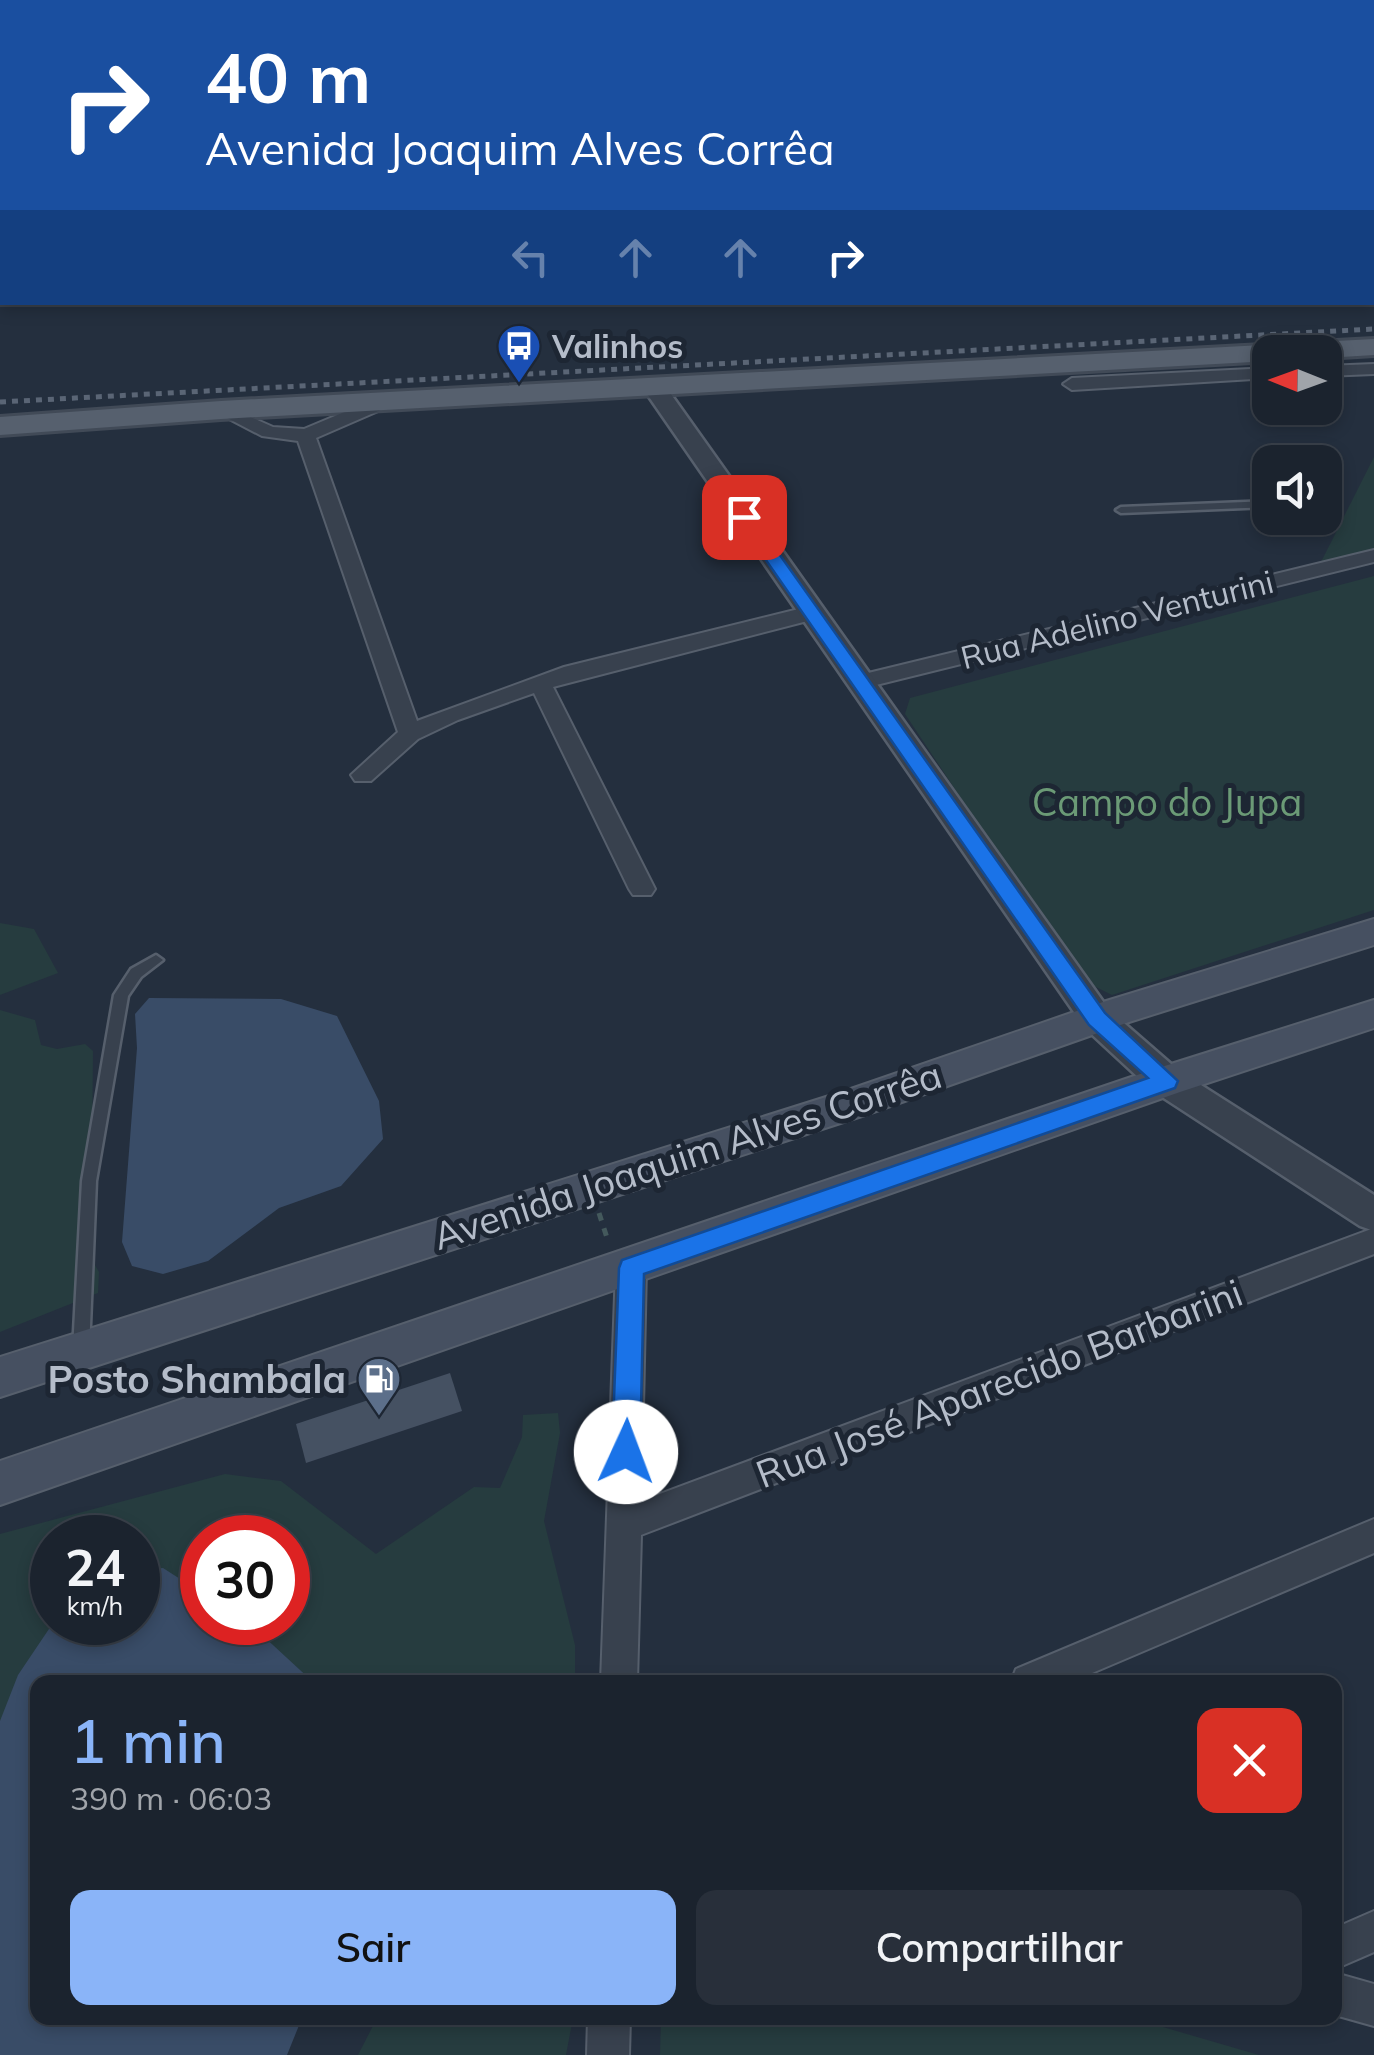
<!DOCTYPE html>
<html lang="pt">
<meta charset="utf-8">
<style>
:root{--surface:#1b232e;--page:#282f3a;--text:#f1f3f6;--muted:#a0a4aa;--line:#39404a;--accent:#8ab4f8}
body{margin:0;font-family:Mulish,sans-serif;background:var(--page);color:var(--text);height:100vh;display:flex;flex-direction:column;font-size:38px;white-space:nowrap}
*{box-sizing:border-box;margin:0}
p{font-size:32px;color:var(--muted)}
.icon{flex:none;width:55px;height:55px;fill:none;stroke:currentColor;stroke-width:2;stroke-linecap:round;stroke-linejoin:round}
.map{position:relative;flex:1;overflow:hidden}
.details{position:absolute;left:30px;top:1675px;width:1312px;height:350px;display:flex;flex-direction:column;background:var(--surface);border-radius:20px;box-shadow:0 5px 15px #0003,0 0 0 2px var(--line)}
.details>*{flex:none}
.hud{position:absolute;left:0px;top:0px;width:1375px;height:305px;box-shadow:0 5px 15px #0003,0 0 0 2px var(--line);background:#1a4fa0;color:#fff;overflow:hidden}
.needle{width:65px;rotate:271deg}
.buttons{position:absolute;left:1252px;top:335px;display:grid;gap:20px}
.buttons a{display:grid;place-items:center;width:90px;height:90px;border-radius:20px;background:var(--surface);box-shadow:0 5px 15px #0003,0 0 0 2px var(--line);font-size:50px}
.speed{position:absolute;left:30px;top:1515px;display:flex;gap:20px;font-size:50px;font-weight:700;text-align:center}
.speed>*{display:grid;place-content:center;width:130px;height:130px;border-radius:50%;background:var(--surface);box-shadow:0 5px 15px #0003,0 0 0 2px var(--line);line-height:1}
.speed small{font-size:25px;font-weight:400}
.speed .limit{border:15px solid #d22;background:#fff;color:#111}
.pin{position:absolute;display:grid;place-items:center;width:85px;height:85px;color:#fff;margin:-42px;border-radius:20px;box-shadow:0 5px 15px #0006}
.me{position:absolute;width:110px;margin:-55px;rotate:2deg;stroke-linejoin:round;filter:drop-shadow(0 0 8px #0008)}
.turn{display:flex;align-items:center;gap:35px;height:210px;padding:0 40px;font-size:45px}
.turn .icon{width:130px;height:130px;stroke-width:2.5}
.turn b{display:block;font-size:70px;line-height:85px}
.lanes{display:flex;align-items:center;height:95px;padding:0 40px;background:#0003;justify-content:center;gap:50px;direction:ltr}
.lanes .off{opacity:.35}
.round{display:grid;place-items:center;flex:none;width:105px;height:105px;border-radius:20px;background:var(--page)}
.head{display:flex;align-items:center;justify-content:space-between;height:170px;padding:0 40px}
h1{font-size:60px;font-weight:600;line-height:75px;color:var(--accent)}
.button{display:flex;gap:20px;margin-top:auto;padding:20px 40px}
.button a{flex:1;height:115px;border-radius:20px;background:var(--accent);color:#111;font-size:40px;font-weight:600;line-height:115px;text-align:center}
.button a+a{background:var(--page);color:var(--text)}
.map>svg:first-child{display:block}
.green{fill:#263c3f;fill-rule:evenodd}
.water{fill:#394c67}
.building{fill:#455162}
.lines{fill:none;stroke-linecap:round;stroke-linejoin:round}
.service-casing{stroke:#565f6c;stroke-width:5}
.minor-casing{stroke:#565f6c;stroke-width:4}
.tertiary-casing{stroke:#565f6c;stroke-width:5}
.secondary-casing{stroke:#565f6c;stroke-width:4}
.primary-casing{stroke:#414a57;stroke-width:6}
.path{stroke:#44595c;stroke-width:5;stroke-dasharray:8 8;stroke-linecap:butt}
.service{fill:#38414e;fill-rule:evenodd}
.minor{fill:#38414e;fill-rule:evenodd}
.tertiary{fill:#38414e;fill-rule:evenodd}
.secondary{fill:#465061;fill-rule:evenodd}
.primary{fill:#56606e;fill-rule:evenodd}
.rail{stroke:#5a6575;stroke-width:5;stroke-dasharray:6 6;stroke-linecap:butt}
.route{fill:#1a73e8;stroke:#114b97;stroke-width:2.5}
.labels{text-anchor:middle;dominant-baseline:central;stroke-width:10;stroke-linejoin:round;paint-order:stroke}
.far-poi-label{font-size:32px;font-weight:bold;fill:#b4bcc9;stroke:#1d2633;text-anchor:start}
.far-street-label{font-size:32px;fill:#b4bcc9;stroke:#1d2633}
.park-label{font-size:38px;fill:#6b9a76;stroke:#1d2633}
.street-label{font-size:38px;fill:#b4bcc9;stroke:#1d2633}
.poi-label{font-size:38px;font-weight:bold;fill:#b4bcc9;stroke:#1d2633;text-anchor:end}
</style>
<div class="map">
<svg width="1374" height="2055" viewBox="0 0 1374 2055">
<rect width="100%" height="100%" fill="#242f3e"/>
<!-- green -->
<g class="green">
<polygon points="945,0 1374,0 1374,120 1372,2 940,2"/>
<polygon points="1374,457 1374,551 1319,566"/>
<polygon points="1374,576 1374,910 1112,995 1082,980 905,714 910,698"/>
<polygon points="0,923 34,929 58,973 0,995"/>
<polygon points="0,1010 35,1020 41,1045 57,1049 85,1044 93,1051 91,1258 99,1272 98,1293 0,1332"/>
<path d="M 558,1413 L 560,1433 L 544,1521 L 575,1645 L 575,1682 L 280,1682 L 138,1615 L 138,1538 L 52,1538 L 52,1622 L 113,1623 L 38,1682 L 0,1785 L 0,1534 L 225,1474 L 281,1481 L 376,1554 L 474,1487 L 500,1488 L 522,1437 L 523,1415 ZM 202,1538 L 288,1538 L 288,1622 L 202,1622 Z"/>
<polygon points="377,2018 573,2018 566,2055 358,2055"/>
<polygon points="661,2018 1132,2018 1259,2055 660,2055"/>
</g>
<!-- water -->
<g class="water">
<polygon points="149,998 281,999 337,1016 379,1101 383,1139 341,1186 279,1208 208,1261 163,1274 132,1266 122,1242 137,1048 135,1014"/>
<polygon points="163,1568 202,1593 202,1622 249,1623 313,1682 38,1682 38,2018 302,2018 287,2055 0,2055 0,1721 18,1675 53,1623 138,1622 138,1570"/>
</g>
<!-- building -->
<polygon class="building" points="450,1373 462,1411 306,1463 296,1424"/>
<g class="lines">
<defs>
<g id="service">
<polygon points="1325,498 1332,499 1333,501 1325,504"/>
<polygon points="1270,501 1270,507 1121,513 1116,510 1121,507"/>
<polygon points="156,955 163,960 141,977 128,996 96,1181 89,1350 87,1355 81,1357 75,1355 73,1350 82,1181 114,995 131,969"/>
</g>
<g id="minor">
<polygon points="1374,364 1374,374 1325,376 1325,366"/>
<polygon points="1270,368 1270,378 1072,390 1063,384 1072,378"/>
<polygon points="385,395 392,397 392,405 316,438 417,721 564,667 811,606 822,613 819,618 553,687 655,889 651,895 633,895 629,889 534,693 458,720 418,739 371,781 355,781 351,775 398,732 298,441 262,436 212,410 221,404 273,427 304,429"/>
<polygon points="1374,550 1374,562 860,689 849,682 860,675"/>
<polygon points="1374,1228 1374,1254 641,1535 637,1682 601,1682 616,1268 620,1259 631,1255 642,1259 646,1268 641,1501"/>
<polygon points="1374,1519 1374,1553 1071,1682 1011,1682 1016,1669"/>
<polygon points="1374,1911 1374,1952 1335,1969 1335,1928"/>
<polygon points="1335,1973 1374,1984 1374,2026 1335,2015"/>
<polygon points="588,2018 630,2018 629,2055 587,2055"/>
</g>
<polygon id="tertiary" points="655,381 663,383 1109,1010 1179,1071 1374,1195 1374,1231 1360,1226 1153,1091 1085,1028 643,388"/>
<g id="secondary">
<rect x="0" y="96" width="2" height="12"/>
<rect x="1372" y="139" width="2" height="12"/>
<polygon points="1374,919 1374,945 1129,1022 865,1115 0,1397 0,1357 845,1091 1103,1002"/>
<polygon points="1374,1000 1374,1028 1180,1092 0,1505 0,1461 1152,1070"/>
</g>
<polygon id="primary" points="1374,339 1374,355 1325,358 1325,352 1270,352 1270,361 221,419 0,435 0,417 221,401"/>
</defs>
<!-- service casing -->
<use href="#service" class="service-casing"/>
<!-- minor casing -->
<use href="#minor" class="minor-casing"/>
<!-- tertiary casing -->
<use href="#tertiary" class="tertiary-casing"/>
<!-- secondary casing -->
<use href="#secondary" class="secondary-casing"/>
<!-- primary casing -->
<use href="#primary" class="primary-casing"/>
<!-- path -->
<polyline class="path" points="599,1213 608,1241"/>
<!-- service -->
<use href="#service" class="service"/>
<!-- minor -->
<use href="#minor" class="minor"/>
<!-- tertiary -->
<use href="#tertiary" class="tertiary"/>
<!-- secondary -->
<use href="#secondary" class="secondary"/>
<!-- primary -->
<use href="#primary" class="primary"/>
<!-- rail -->
<polyline class="rail" points="0,402 1374,329"/>
</g>
<!-- route -->
<polygon class="route" points="738,513 750,513 1105,1013 1178,1081 1175,1088 644,1274 640,1452 636,1461 626,1465 616,1461 612,1452 619,1268 622,1260 1148,1078 1089,1025 736,517"/>
<!-- icons -->
<defs>
<symbol id="bus-pin" viewBox="-11 -11 22 30"><path d="M0 17L-7.5 6A9.5 9.5 0 1 1 7.5 6Z" fill="#1a4fb4" stroke="#1d2633"/><path d="M-5-6H5V4H4V6H2V4H-2V6H-4V4H-5ZM-3.5-4V0h7V-4ZM-3.5 1.2v1.5H-2V1.2ZM2 1.2v1.5H3.5V1.2Z" fill="#fff"/></symbol>
<symbol id="fuel-pin" viewBox="-11 -11 22 30"><path d="M0 17L-7.5 6A9.5 9.5 0 1 1 7.5 6Z" fill="#5c6f8a" stroke="#1d2633"/><path d="M-5.5-6h7V0h2V4h1.3V-2.5L3-4.5l.8-.8L6-3V5H2.5V1h-1V6h-7ZM-4.2-4.7v3.2H.2V-4.7Z" fill="#fff"/></symbol>
</defs>
<g fill-rule="evenodd">
<use href="#bus-pin" x="494" y="321" width="50" height="68"/>
<use href="#fuel-pin" x="354" y="1354" width="50" height="68"/>
</g>
<g class="labels">
<!-- far-poi labels -->
<g class="far-poi-label">
<text x="552" y="346">Valinhos</text>
</g>
<!-- far-street labels -->
<g class="far-street-label">
<text transform="translate(1117 619) rotate(-14)">Rua Adelino Venturini</text>
</g>
<!-- park labels -->
<g class="park-label">
<text x="1167" y="802">Campo do Jupa</text>
</g>
<!-- street labels -->
<g class="street-label">
<text transform="translate(687 1155) rotate(-18)">Avenida Joaquim Alves Corrêa</text>
<text transform="translate(999 1383) rotate(-21)">Rua José Aparecido Barbarini</text>
</g>
<!-- poi labels -->
<g class="poi-label">
<text x="346" y="1379">Posto Shambala</text>
</g>
</g>
</svg>
<div class="buttons">
<a><svg class="needle" viewBox="-14 -14 28 28"><path d="M0-13l5 13h-10z" fill="#e53935"/><path d="M0 13l5-13h-10z" fill="#a0a4aa"/></svg></a>
<a><svg class="icon" aria-label="sound" viewBox="0 0 24 24"><path d="M4 9h4l5-4v14l-5-4H4zM17 9q2 3 0 6"/></svg></a>
</div>
<div class="speed"><div>24<small>km/h</small></div><div class="limit">30</div></div>
<div class="pin" style="left:744px;top:517px;background:#d93025"><svg class="icon" aria-label="arrive" viewBox="0 0 24 24"><path d="M6 21V4h12l-3 4 3 4H6"/></svg></div>
<svg class="me" style="left:626px;top:1452px" viewBox="-20 -20 40 40"><circle r="19" fill="#fff"/><path d="M0-13L10 11 0 6-10 11z" fill="#1a73e8"/></svg>
<div class="hud">
<div class="turn"><svg class="icon" aria-label="right" viewBox="0 0 24 24"><path d="M7 20v-9h11M14 6l5 5-5 5"/></svg><div><b>40 m</b>Avenida Joaquim Alves Corrêa</div></div>
<div class="lanes"><svg class="icon off" aria-label="left" viewBox="0 0 24 24"><path d="M17 20v-9H6M10 6l-5 5 5 5"/></svg><svg class="icon off" aria-label="ahead" viewBox="0 0 24 24"><path d="M12 20V5M6 11l6-6 6 6"/></svg><svg class="icon off" aria-label="ahead" viewBox="0 0 24 24"><path d="M12 20V5M6 11l6-6 6 6"/></svg><svg class="icon" aria-label="right" viewBox="0 0 24 24"><path d="M7 20v-9h11M14 6l5 5-5 5"/></svg></div>
</div>
<section class="details">
<div class="head"><div><h1>1 min</h1><p>390 m · 06:03</p></div><a class="round" style="background:#d93025;color:#fff"><svg class="icon" aria-label="close" viewBox="0 0 24 24"><path d="M6 6l12 12M18 6L6 18"/></svg></a></div>
<div class="button"><a>Sair</a><a>Compartilhar</a></div>
</section>
</div>
